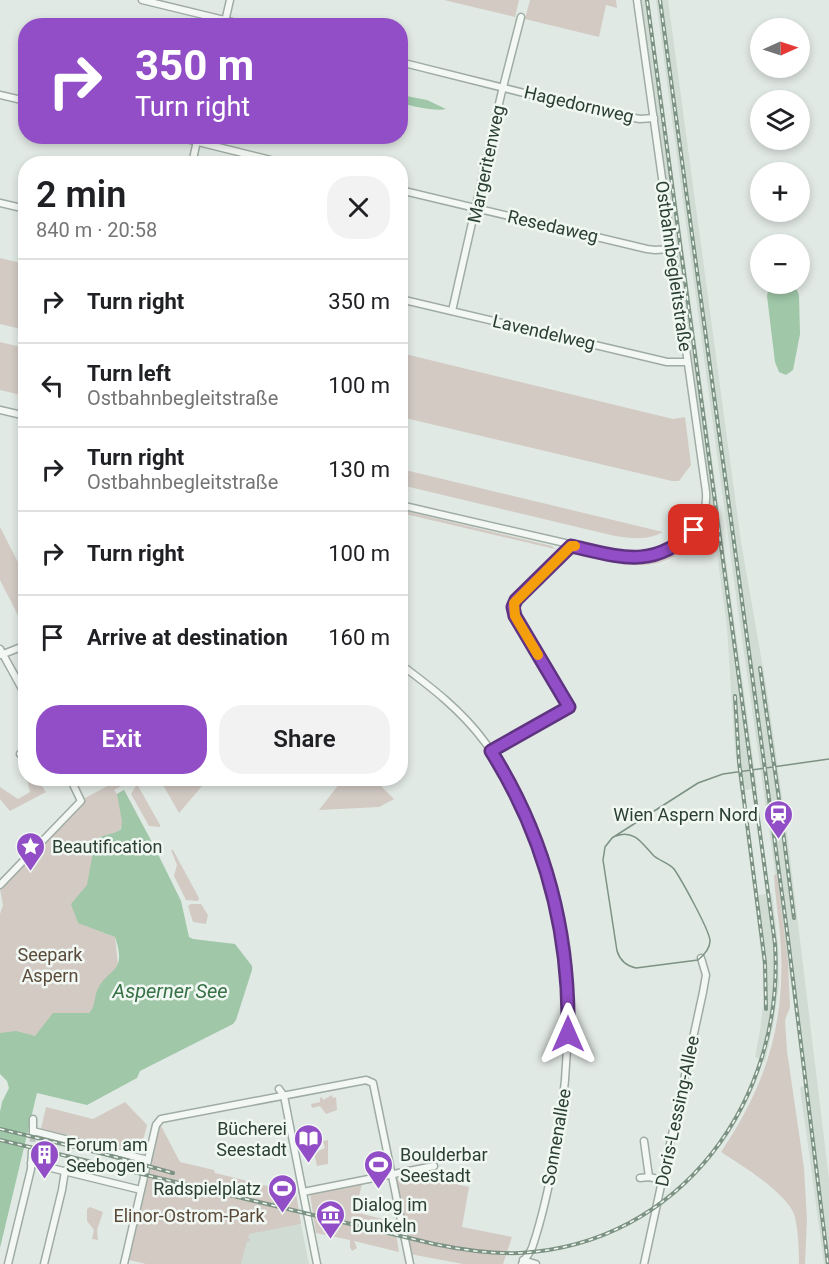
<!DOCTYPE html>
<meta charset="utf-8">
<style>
:root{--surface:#fff;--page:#f2f2f2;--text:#202124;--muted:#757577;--line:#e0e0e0;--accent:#924ec6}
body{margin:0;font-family:Roboto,sans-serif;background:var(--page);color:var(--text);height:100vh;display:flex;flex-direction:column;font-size:22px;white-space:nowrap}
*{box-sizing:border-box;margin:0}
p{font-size:20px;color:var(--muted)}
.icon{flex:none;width:33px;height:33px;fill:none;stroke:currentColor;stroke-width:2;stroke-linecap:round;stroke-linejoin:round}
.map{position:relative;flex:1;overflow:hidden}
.drawer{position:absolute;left:18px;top:156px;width:390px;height:630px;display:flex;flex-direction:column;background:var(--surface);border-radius:24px;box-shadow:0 3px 9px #0003}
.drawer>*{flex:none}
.top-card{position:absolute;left:18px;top:18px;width:390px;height:126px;border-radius:24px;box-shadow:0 3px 9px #0003;background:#924ec6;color:#fff;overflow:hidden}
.needle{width:39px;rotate:87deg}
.buttons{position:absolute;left:750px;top:18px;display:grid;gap:12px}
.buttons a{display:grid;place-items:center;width:60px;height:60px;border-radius:50%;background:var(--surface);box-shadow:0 3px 9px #0003;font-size:30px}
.pin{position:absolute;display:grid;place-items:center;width:51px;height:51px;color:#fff;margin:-26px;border-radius:12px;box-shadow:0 3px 9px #0006}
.me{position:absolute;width:66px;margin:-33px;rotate:0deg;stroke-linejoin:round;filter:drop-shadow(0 0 4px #0008)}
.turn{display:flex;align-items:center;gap:21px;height:126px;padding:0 18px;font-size:27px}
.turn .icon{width:78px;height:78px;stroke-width:2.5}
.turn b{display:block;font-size:42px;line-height:51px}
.round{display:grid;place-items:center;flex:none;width:63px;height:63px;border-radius:24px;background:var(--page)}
.summary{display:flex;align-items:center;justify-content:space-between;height:102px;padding:0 18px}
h1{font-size:36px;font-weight:600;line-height:45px}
.button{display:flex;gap:12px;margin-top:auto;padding:12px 18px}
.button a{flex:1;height:69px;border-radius:24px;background:var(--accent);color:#fff;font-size:24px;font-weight:600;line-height:69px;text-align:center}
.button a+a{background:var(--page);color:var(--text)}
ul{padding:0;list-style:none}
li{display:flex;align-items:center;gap:18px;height:84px;padding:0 18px;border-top:2px solid var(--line)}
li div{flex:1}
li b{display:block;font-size:22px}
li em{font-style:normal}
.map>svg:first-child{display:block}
.built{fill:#d0dbd3}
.green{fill:#d2cac3}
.water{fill:#9fc7a8}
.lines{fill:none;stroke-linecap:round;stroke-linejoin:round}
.minor-tunnel{stroke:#bdc7c0;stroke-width:6;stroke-dasharray:6 3;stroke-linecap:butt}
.minor-casing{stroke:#9faca4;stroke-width:9}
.minor{stroke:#f4f8f5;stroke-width:6}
.tram{stroke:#7c9283;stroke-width:1.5}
.rail-casing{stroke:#7c9283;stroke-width:4}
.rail{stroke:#f1f7f3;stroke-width:1.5;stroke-dasharray:4.5;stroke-linecap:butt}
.route-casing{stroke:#5f3381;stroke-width:15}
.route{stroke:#924ec6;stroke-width:10}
.slow{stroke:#f59e0b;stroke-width:10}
.labels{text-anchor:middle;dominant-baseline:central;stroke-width:5;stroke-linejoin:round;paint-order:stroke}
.street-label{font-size:18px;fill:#2b4032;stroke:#f1f7f3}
.poi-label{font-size:18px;fill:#2b4032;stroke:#f1f7f3;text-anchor:start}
.park-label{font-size:18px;fill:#5b4a39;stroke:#f1f7f3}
.water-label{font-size:20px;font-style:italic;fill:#377146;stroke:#f1f7f3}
</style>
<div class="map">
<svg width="829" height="1264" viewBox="0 0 829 1264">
<rect width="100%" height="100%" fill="#e1e9e4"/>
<!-- built -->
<g class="built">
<polygon points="641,0 649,0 757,788 740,791 734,739 727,627"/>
<polygon points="656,0 668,0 741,542 767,691 787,833 829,1179 829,1264 824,1264 811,1167 800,1088 805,1084 737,603"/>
<polygon points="772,893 778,945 779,985 773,1026 765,1061 755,1057 760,1031 764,997 762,960 754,896"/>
<polygon points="301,1224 309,1264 241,1264 248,1234"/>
</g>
<!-- green -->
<g class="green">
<polygon points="444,0 519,0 515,17"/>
<polygon points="530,0 616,0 617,8 606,5 599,37 525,19"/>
<polygon points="0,258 25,264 25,330 0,324"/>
<polygon points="0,342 25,348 25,396 0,390"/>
<polygon points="401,353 673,419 685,417 691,465 679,481 672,481 401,417"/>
<path d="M 401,469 L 663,532 C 647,541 631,538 615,536 L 401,485 Z"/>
<polygon points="401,510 552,546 555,549 401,513"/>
<polygon points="0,527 25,576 25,629 0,580"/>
<path d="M 691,542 C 668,571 631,567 600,560 C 591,558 580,557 573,553 C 614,557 644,577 683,549 L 682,546 Z"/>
<polygon points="27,779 37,779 46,792 10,811 0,799 0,787 18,799 30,792"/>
<polygon points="105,779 128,779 128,782 114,790 117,794 124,790 136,812 124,815 122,826 118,832 97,839 95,841 88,882 92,885 77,922 115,937 118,965 93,1011 89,1013 41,1030 35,1036 0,1033 0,914 3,905 0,889 83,805 85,798 113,783 114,779 107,782"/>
<polygon points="168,779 168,778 208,779 179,813 163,785"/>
<polygon points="343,779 374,779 394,799 379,807 319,810"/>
<polygon points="137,784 160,825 160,827 149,826 131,794"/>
<polygon points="171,850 173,850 199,898 198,901 186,900 174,876 177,865"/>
<path d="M 777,874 L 788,963 L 790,1007 L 785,1020 L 787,1051 L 804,1168 L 807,1219 L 805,1264 L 799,1264 C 799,1249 798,1231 795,1217 C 789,1194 741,1165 721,1152 C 768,1082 787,1019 780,934 C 778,914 775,895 774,875 Z"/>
<polygon points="191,904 201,904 208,915 206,924 193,922 188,906"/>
<polygon points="332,1095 333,1098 336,1097 337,1110 326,1114 320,1106 312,1108 311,1104 320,1102 320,1098 322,1097 323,1100"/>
<polygon points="125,1102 147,1125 140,1152 41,1129 46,1107 93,1119"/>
<polygon points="160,1124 180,1162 214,1170 215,1173 296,1193 301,1224 249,1234 248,1238 250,1239 249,1242 247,1241 241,1264 146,1264 129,1260"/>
<polygon points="328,1140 328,1164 317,1166 314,1153 325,1148 323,1141"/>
<polygon points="426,1171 425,1177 469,1187 462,1227 512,1237 503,1264 463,1264 410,1254 395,1177"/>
<polygon points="362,1184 355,1212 394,1222 399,1252 354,1241 357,1248 352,1251 350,1247 350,1240 316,1233 310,1194"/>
<polygon points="90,1207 103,1212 97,1230 98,1240 92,1239 94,1230 87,1221 87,1209"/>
</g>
<!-- water -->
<g class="water">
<path d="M 401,95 L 427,100 L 446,109 C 437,112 411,106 401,103 Z"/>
<path d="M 779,284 C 788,283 796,285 799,295 L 800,334 L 793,370 L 786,375 L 779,372 L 775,362 L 767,296 L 768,291 Z"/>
<path d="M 124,790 L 153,844 L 181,901 L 189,937 L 193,939 L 235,944 L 252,966 L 252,970 L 236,1020 L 233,1024 L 140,1071 L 137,1078 L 87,1105 L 37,1093 L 0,1248 L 0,1112 L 2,1102 L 9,1088 L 7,1081 L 0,1074 L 0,1033 L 16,1031 L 35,1036 L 53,1013 L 89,1013 C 95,1008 94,999 97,991 C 107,967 128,975 115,937 L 78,923 L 71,904 L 87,885 L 95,841 C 102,833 113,836 121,829 L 122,821 L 117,794 Z"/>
</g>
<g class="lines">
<!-- minor-tunnel -->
<polyline class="minor-tunnel" points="32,1151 33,1134"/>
<defs>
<g id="minor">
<polyline points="142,0 249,26"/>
<polyline points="224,26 230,0"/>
<polyline points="400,62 588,109 640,119 654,118"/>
<polyline points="0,95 26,101"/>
<polyline points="174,136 287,164"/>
<polyline points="192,164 198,136"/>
<polyline points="400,190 647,249 655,250 671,249"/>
<polyline points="0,203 26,209"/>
<polyline points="400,299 667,362 687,362"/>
<polyline points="452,311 501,95 521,17"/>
<polyline points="0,410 26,416"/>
<path d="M 400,505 L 630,558 C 667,556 709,535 706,492 L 637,0"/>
<polyline points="0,649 26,696"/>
<polyline points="1,655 26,645"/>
<path d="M 400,664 C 431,687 461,710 484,741 C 499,760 510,782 521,804 C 573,910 576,1028 557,1143 C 551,1177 544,1212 533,1245 C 531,1253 525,1257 522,1264"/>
<polyline points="491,751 569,707 515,616 513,607 516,600 571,546"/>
<polyline points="20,754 26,751"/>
<polyline points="0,885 81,801 70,778"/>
<polyline points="279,1089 284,1096 317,1264"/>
<polyline points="33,1119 33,1133"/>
<polyline points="33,1131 148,1160"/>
<polyline points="644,1141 649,1177"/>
<polyline points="31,1163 141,1190"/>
<polyline points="640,1178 649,1177 662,1180"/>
<polyline points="303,1192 434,1166"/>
<polyline points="523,1260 536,1264"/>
<polyline points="8,1264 31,1169 32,1151"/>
<polyline points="44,1264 62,1190 65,1171"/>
<polyline points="124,1264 156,1125 161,1119 366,1080 373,1083 410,1264"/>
<polyline points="644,1264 703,992 706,975 701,958"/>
</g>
</defs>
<!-- minor casing -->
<use href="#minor" class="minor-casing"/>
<!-- minor -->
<use href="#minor" class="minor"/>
<!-- tram -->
<g class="tram">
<path d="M 616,836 C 635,829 643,845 654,856 C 660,861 669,863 674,869 C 681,879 710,931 710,941 C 710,949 704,955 698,960 L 636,968 C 626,966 620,960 617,951 L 603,860 L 605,847 L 612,838 L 698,783 L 723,774 L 829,759"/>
<polyline points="274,1203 279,1207"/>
</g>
<defs>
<g id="rail">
<polyline points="660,0 787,931 828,1264"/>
<polyline points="760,668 778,792 794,918"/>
<polyline points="735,696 739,762 765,963 766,1009"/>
<polyline points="0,1129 108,1155 173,1173"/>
<path d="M 0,1140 L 434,1244 C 463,1250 491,1254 520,1253 C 682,1244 785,1099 775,944 L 647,0"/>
</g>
</defs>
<!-- rail casing -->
<use href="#rail" class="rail-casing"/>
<!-- rail -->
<use href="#rail" class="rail"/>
</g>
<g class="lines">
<defs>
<path id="route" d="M 568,1034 C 570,932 545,837 491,751 L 569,707 L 515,616 L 513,607 L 516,600 L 571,546 C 620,557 654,570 694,530"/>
</defs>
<!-- route casing -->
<use href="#route" class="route-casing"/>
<!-- route -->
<use href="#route" class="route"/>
<!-- slow -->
<polyline class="slow" points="538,655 515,616 514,603 571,546 575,546"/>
</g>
<!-- icons -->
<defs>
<symbol id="station-pin" viewBox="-11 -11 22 30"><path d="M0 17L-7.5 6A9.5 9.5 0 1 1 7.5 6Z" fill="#924ec6" stroke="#f1f7f3"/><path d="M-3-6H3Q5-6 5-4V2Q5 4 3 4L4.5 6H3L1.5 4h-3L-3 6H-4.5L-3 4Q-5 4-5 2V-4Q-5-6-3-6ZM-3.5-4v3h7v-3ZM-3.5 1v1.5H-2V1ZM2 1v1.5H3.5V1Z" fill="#fff"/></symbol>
<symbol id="sight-pin" viewBox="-11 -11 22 30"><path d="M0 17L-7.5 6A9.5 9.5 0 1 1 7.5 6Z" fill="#924ec6" stroke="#f1f7f3"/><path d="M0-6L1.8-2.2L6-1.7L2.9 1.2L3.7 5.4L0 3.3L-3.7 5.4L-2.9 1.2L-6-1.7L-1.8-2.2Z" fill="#fff"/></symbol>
<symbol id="library-pin" viewBox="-11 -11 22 30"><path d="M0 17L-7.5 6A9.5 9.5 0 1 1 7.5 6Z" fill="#924ec6" stroke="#f1f7f3"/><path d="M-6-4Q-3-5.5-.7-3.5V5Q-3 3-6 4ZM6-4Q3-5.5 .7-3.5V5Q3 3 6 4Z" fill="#fff"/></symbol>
<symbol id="building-pin" viewBox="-11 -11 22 30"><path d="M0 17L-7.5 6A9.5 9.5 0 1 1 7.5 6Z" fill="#924ec6" stroke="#f1f7f3"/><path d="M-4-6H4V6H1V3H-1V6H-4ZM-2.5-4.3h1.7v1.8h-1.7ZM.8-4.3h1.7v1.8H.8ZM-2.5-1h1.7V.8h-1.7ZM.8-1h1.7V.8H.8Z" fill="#fff"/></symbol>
<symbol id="stadium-pin" viewBox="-11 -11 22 30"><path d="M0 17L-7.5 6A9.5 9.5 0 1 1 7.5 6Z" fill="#924ec6" stroke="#f1f7f3"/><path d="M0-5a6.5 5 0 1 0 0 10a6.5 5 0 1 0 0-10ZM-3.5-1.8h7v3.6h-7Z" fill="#fff"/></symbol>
<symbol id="museum-pin" viewBox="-11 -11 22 30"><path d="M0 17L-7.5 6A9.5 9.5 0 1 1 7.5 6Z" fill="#924ec6" stroke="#f1f7f3"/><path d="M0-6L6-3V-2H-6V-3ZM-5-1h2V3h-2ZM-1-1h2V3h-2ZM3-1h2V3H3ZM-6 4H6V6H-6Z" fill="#fff"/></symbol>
</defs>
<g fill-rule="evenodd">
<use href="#station-pin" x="762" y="798" width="33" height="45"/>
<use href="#sight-pin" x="14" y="830" width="33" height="45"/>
<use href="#library-pin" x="292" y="1122" width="33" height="45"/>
<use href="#building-pin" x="28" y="1138" width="33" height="45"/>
<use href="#stadium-pin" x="362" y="1148" width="33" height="45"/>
<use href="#stadium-pin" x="266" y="1172" width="33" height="45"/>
<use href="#museum-pin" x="314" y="1198" width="33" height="45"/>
</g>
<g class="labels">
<!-- street labels -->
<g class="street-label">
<text transform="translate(579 104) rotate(13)">Hagedornweg</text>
<text transform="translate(486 164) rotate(-78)">Margeritenweg</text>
<text transform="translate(553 226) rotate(13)">Resedaweg</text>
<text transform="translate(674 266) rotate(82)">Ostbahnbegleitstraße</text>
<text transform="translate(544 332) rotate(13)">Lavendelweg</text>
<text transform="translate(677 1111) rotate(-78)">Doris-Lessing-Allee</text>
<text transform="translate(556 1137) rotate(-80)">Sonnenallee</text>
</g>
<!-- poi labels -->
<g class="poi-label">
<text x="758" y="814" text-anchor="end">Wien Aspern Nord</text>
<text x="52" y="846">Beautification</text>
<text x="287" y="1128" text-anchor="end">Bücherei<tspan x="287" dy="21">Seestadt</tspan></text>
<text x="66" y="1144">Forum am<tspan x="66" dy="21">Seebogen</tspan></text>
<text x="400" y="1154">Boulderbar<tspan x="400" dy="21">Seestadt</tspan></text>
<text x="261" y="1188" text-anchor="end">Radspielplatz</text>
<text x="352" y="1204">Dialog im<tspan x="352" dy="21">Dunkeln</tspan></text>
</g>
<!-- park labels -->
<g class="park-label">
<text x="50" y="954">Seepark<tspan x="50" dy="21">Aspern</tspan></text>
<text x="189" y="1215">Elinor-Ostrom-Park</text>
</g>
<!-- water labels -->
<g class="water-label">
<text x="170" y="991">Asperner See</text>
</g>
</g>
</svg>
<div class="buttons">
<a><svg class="needle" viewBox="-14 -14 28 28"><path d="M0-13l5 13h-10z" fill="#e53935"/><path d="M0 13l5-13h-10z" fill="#757577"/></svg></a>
<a><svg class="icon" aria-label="layers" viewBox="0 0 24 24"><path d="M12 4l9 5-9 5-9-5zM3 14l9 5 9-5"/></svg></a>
<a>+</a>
<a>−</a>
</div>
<div class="pin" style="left:694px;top:530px;background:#d93025"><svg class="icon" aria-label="arrive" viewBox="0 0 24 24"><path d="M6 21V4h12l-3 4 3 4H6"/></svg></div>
<svg class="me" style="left:568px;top:1034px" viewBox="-20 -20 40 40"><path d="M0-17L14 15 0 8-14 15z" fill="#924ec6" stroke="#fff" stroke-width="4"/></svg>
<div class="top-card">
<div class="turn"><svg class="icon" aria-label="right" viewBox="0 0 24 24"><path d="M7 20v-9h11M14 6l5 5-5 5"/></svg><div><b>350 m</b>Turn right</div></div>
</div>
<section class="drawer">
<div class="summary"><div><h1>2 min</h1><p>840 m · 20:58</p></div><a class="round"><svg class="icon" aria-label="close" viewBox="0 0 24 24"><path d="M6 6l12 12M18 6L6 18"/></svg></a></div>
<ul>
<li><svg class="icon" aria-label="right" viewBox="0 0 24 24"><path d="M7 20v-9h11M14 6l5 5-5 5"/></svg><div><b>Turn right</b></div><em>350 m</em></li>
<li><svg class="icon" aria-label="left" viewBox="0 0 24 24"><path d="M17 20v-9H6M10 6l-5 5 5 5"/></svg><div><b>Turn left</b><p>Ostbahnbegleitstraße</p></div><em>100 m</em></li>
<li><svg class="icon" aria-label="right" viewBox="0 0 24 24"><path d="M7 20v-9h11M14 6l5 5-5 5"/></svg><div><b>Turn right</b><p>Ostbahnbegleitstraße</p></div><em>130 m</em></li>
<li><svg class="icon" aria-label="right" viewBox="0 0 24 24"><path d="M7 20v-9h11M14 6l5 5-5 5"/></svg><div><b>Turn right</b></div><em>100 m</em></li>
<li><svg class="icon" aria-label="arrive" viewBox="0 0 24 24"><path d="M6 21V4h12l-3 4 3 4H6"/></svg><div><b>Arrive at destination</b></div><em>160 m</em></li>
</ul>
<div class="button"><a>Exit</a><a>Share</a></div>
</section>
</div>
